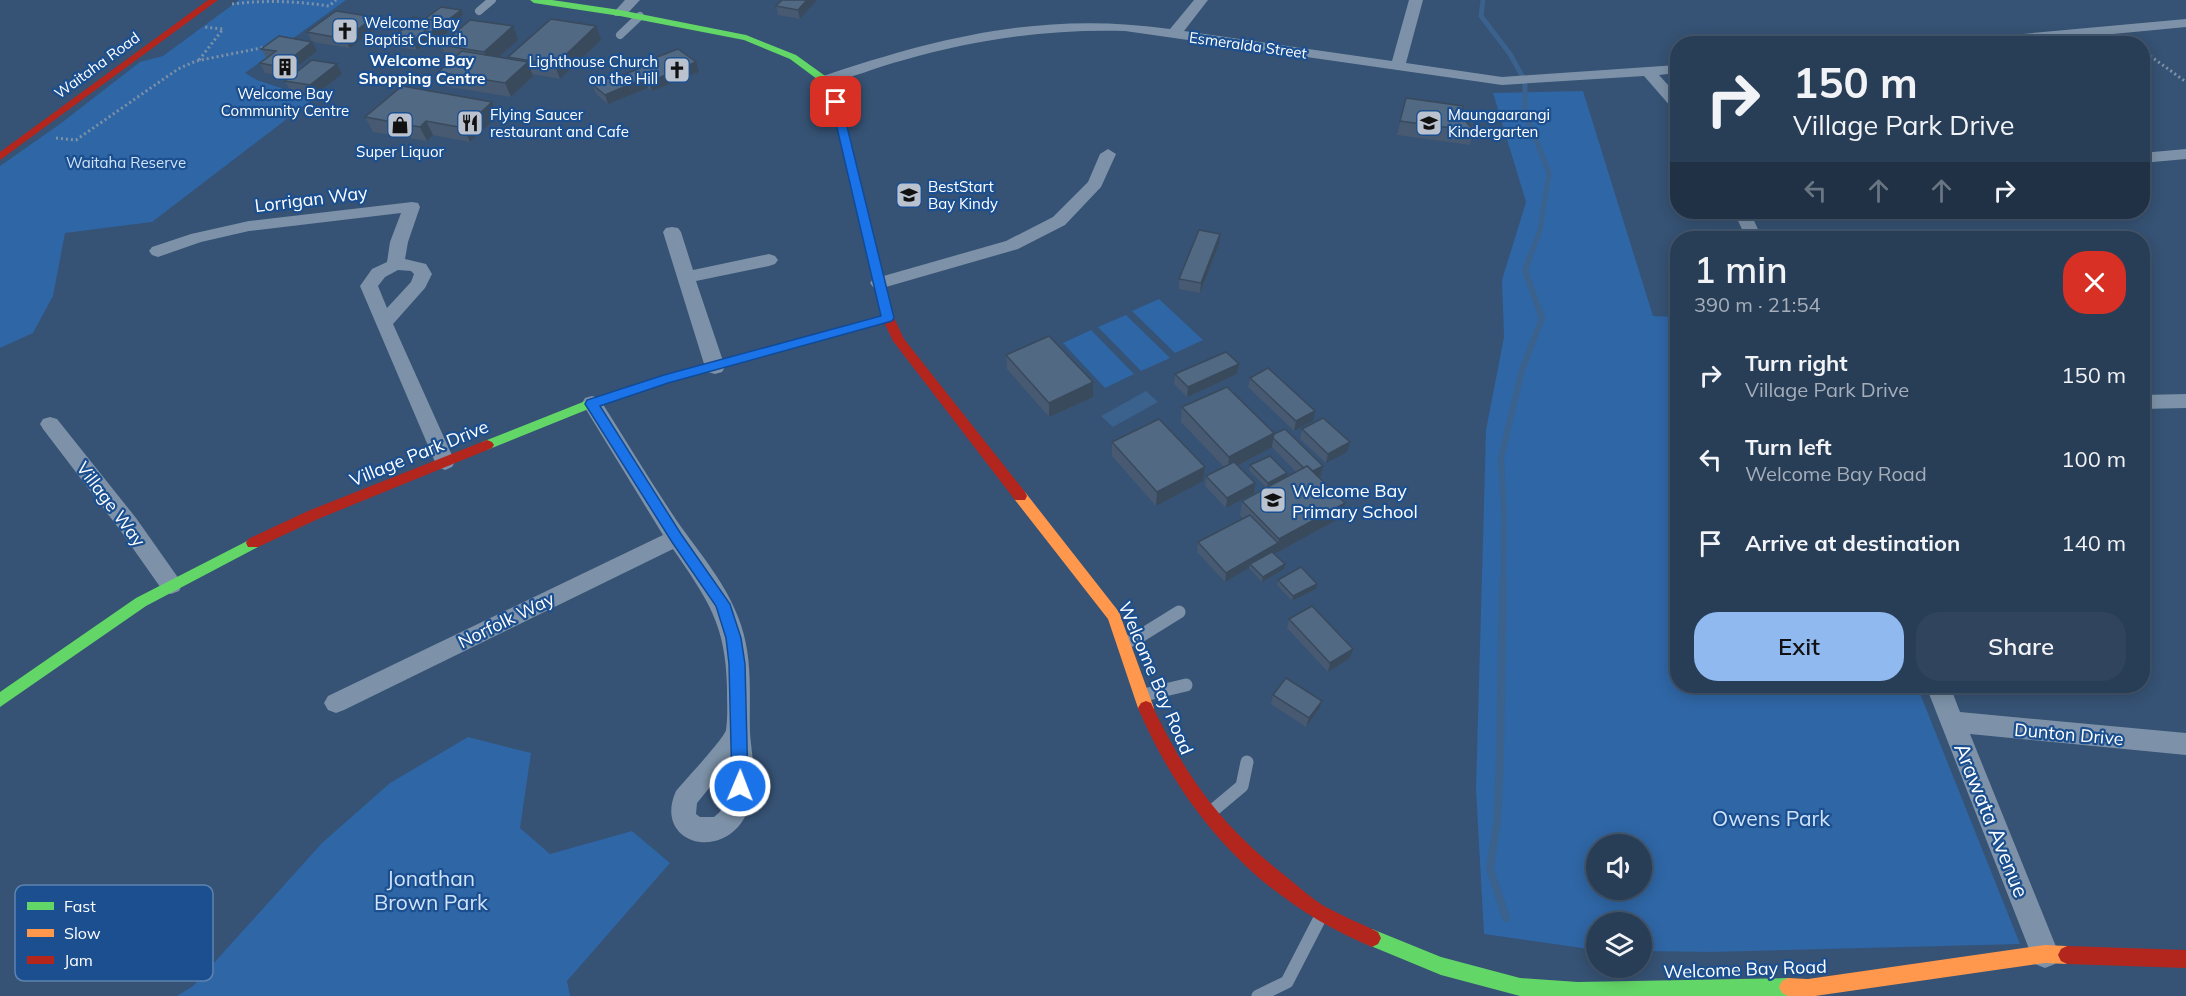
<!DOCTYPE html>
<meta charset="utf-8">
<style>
:root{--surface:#283e57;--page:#30455d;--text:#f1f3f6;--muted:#a5aeba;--line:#44576d;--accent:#90b9f0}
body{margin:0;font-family:Mulish,sans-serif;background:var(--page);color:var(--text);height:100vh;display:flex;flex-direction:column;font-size:22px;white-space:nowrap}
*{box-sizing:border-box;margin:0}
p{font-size:20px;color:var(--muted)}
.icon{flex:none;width:33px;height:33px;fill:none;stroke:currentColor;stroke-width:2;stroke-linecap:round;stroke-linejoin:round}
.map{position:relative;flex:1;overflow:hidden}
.details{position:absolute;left:1670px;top:231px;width:480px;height:462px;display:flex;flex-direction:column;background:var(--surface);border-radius:24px;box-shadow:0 3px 15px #0003,0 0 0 2px var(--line)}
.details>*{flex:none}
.top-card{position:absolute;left:1670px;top:36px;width:480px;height:183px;border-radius:24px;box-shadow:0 3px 15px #0003,0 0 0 2px var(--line);background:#283e57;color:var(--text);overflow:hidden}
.controls{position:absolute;left:1586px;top:834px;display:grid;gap:12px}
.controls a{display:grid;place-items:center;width:66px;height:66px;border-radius:50%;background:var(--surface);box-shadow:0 3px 15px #0003,0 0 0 2px var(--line);font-size:30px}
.pin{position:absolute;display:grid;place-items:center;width:51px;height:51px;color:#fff;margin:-26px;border-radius:12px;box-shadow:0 3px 9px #0006}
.me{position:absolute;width:66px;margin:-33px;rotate:1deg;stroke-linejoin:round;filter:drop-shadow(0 0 4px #0008)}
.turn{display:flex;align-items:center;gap:21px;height:126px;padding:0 24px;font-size:27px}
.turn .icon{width:78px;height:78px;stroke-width:2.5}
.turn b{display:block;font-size:42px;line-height:51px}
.lanes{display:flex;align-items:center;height:57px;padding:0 24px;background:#0003;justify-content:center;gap:30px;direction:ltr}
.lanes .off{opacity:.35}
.round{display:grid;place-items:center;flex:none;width:63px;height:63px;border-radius:24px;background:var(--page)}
.headline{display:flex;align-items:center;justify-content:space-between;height:102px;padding:0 24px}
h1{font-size:36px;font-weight:600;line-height:45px}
.primary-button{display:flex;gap:12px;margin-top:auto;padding:12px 24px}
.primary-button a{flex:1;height:69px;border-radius:24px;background:var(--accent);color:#111;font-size:24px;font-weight:600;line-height:69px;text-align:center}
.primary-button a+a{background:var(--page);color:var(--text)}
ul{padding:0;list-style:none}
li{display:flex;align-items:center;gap:18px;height:84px;padding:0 24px}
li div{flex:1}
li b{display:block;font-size:22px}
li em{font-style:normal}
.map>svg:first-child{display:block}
.green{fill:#2f66a5;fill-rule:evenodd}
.water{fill:#3b618d}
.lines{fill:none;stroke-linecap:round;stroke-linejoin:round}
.stream-far2{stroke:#3b618d;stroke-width:5}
.stream-far1{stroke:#3b618d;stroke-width:6}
.stream{stroke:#3b618d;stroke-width:8}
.path{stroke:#7d92a8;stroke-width:3;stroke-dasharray:2 3;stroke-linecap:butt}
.lane-far1{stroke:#7d92a8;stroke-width:8}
.lane{stroke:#7d92a8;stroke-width:13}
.street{fill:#7d92a8;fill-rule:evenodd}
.fast{fill:#63d668;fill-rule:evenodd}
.slow{fill:#ff974d;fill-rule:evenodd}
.jam{fill:#b3261e;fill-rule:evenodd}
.wall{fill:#475a72}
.shaded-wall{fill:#394a5c}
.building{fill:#526984;stroke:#394a5c;stroke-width:1.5}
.route{fill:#1a73e8;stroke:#114b97;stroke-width:1.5}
.labels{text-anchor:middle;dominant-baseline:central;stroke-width:4.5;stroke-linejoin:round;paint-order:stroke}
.far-poi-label{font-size:15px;fill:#fff;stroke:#1b4f8f;text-anchor:start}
.far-street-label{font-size:15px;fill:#fff;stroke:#1b4f8f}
.far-park-label{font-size:15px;fill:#cfe3fa;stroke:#1b4f8f}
.far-neighbourhood-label{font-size:16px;font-weight:bold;fill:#fff;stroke:#1b4f8f}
.street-label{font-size:18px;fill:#fff;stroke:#1b4f8f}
.poi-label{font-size:18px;fill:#fff;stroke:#1b4f8f;text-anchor:start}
.near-park-label{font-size:21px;fill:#cfe3fa;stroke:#1b4f8f}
.near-street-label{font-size:21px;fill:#fff;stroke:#1b4f8f}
.key{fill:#1b4f8f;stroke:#5f84b1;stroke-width:1.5}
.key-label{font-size:16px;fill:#fff}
</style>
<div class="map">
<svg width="2186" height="996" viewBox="0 0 2186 996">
<rect width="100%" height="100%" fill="#365274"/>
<!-- green -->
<g class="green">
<polygon points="239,0 346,0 245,73 257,80 313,99 152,222 65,233 53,296 33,333 0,348 0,166 60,124 140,62 163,56"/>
<path d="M 1583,91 L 1653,316 L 1677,317 L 1677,686 L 1917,686 L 2020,944 L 1712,952 L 1641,951 L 1641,922 L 1596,922 L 1596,950 L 1484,934 L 1476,790 L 1486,430 L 1504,337 L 1502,280 L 1526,202 L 1493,93 ZM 1596,844 L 1641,844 L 1641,890 L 1596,890 Z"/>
<polygon points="1159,299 1203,340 1175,353 1132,311"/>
<polygon points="1126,315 1170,358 1141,371 1098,327"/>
<polygon points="1091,330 1134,374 1105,388 1063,343"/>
<polygon points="468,737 531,753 520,828 550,854 632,831 670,863 567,981 570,996 177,996 193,986 322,843 390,783"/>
</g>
<!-- water -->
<polygon class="water" points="1146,391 1158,402 1113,427 1101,416"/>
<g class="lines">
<!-- stream-far2 -->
<polyline class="stream-far2" points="1483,0 1481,16 1510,54 1525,81 1525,112 1549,173 1540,230 1530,257"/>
<!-- stream-far1 -->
<polyline class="stream-far1" points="1503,583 1504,519 1501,458 1522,370 1542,318 1525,270 1530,256"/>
<!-- stream -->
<polyline class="stream" points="1503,581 1500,758 1497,822 1490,869 1506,918"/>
<!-- path -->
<g class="path">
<path d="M 232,4 C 265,0 296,1 329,6 L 336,0"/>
<polyline points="2142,50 2186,82"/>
<polyline points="199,60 223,29 204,27"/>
<polyline points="56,138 76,140 178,69 196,61 266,47"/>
</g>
<!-- lane-far1 -->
<g class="lane-far1">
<polyline points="479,11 492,0"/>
<polyline points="620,35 640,16"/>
<polyline points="409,61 419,62"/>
</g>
<!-- lane -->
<g class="lane">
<polyline points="1124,643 1137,638 1179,612"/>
<polyline points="1144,695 1186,685"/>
<polyline points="1211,812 1242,786 1247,762"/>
<polyline points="1258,996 1287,982 1320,918"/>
</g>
<!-- street -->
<g class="street">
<polygon points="625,0 640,0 625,16 615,16 613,13"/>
<path d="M 1194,0 L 1208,0 L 1184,31 L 1392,61 L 1409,0 L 1423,0 L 1406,63 L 1502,77 L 1677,65 L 1677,73 L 1659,75 L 1677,95 L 1677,110 L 1672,108 L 1644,76 L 1502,85 L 1125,31 C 1049,29 977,39 904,60 C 877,67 852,78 825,84 L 818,80 L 820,77 C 940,37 1043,11 1170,29 Z"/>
<polygon points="2186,19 2186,27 2009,44 1949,44 1956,40"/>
<polygon points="1108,149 1116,154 1101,187 1065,225 1018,249 879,289 873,287 870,283 873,279 1006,241 1053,217 1088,182 1100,154"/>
<polygon points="2186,149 2186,159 2142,163 2142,153"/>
<path d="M 412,202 L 418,203 L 420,207 L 408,242 L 405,259 L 426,264 L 432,274 L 425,288 L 393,324 L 455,462 L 452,467 L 445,470 L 438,467 L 435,462 L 360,286 L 372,269 L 387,262 L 390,242 L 401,213 L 249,231 L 201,242 L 158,257 L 152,255 L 149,251 L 152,247 L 191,234 L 249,221 ZM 398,270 L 411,271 L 414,274 L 411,282 L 387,308 L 378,286 L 385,277 Z"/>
<polygon points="1734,212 1750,212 1762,238 1746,238"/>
<polygon points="672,227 678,228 681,232 693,270 769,254 775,256 778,260 775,264 769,266 696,281 725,367 722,372 715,374 708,372 705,367 663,232 666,228"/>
<polygon points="2186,394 2186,408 2142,409 2142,395"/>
<path d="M 592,396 L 599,398 C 625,439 650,481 677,521 C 700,554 728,585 741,625 C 753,661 749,696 750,733 C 751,748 754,763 754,778 C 753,870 648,853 676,791 C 685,780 723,740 726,730 C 728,717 727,701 727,688 C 726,625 708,600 673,549 L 344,710 L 336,713 L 328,710 L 324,703 L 328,696 L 663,535 L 582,403 L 585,398 ZM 728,765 C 729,783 730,806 714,817 L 700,817 L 696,814 L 697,803 Z"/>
<polygon points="50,417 57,419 136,518 179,579 182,585 179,591 171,594 163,591 120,530 43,429 40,424 43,419"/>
<polygon points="1926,686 1950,686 1960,712 2186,733 2186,755 1970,734 2059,954 2055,964 2045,968 2035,964"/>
</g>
<!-- fast -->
<g class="fast">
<polygon points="530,0 552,0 620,10 746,35 796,55 828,78 841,102 865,204 860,207 855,204 831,102 821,82 790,59 744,40 620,16 534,3"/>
<polygon points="888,314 894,318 892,321 668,382 596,406 487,450 480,445 482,442 588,400 661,376"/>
<polygon points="253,538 258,539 260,543 258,547 146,606 0,707 0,692 136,598"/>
<polygon points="1372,929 1441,957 1520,978 1578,982 1788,978 1794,981 1797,987 1794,993 1788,996 1520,996 1441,975 1366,944 1363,938 1366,932"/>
</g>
<!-- slow -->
<g class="slow">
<polygon points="1020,491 1025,492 1119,612 1154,708 1151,713 1146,715 1141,713 1138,708 1108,619 1015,500 1013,496 1015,492"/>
<polygon points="2045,945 2067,946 2073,949 2076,955 2073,961 2067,964 2045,963 1815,996 1788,996 1782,993 1779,987 1782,981 1788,978 1808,979"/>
</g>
<!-- jam -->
<g class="jam">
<polygon points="208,0 218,0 0,160 0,152"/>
<polygon points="860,201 865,204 894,318 904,339 1025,492 1027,496 1025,500 1015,500 893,341 882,318 855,204"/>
<polygon points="487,440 492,442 494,445 492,448 318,519 258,547 248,547 246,543 248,539 308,511"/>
<path d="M 1146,701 L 1151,703 C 1187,779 1221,826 1288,878 C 1300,888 1311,898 1324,906 C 1342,916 1360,923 1378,932 L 1381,938 L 1378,944 L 1372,947 C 1261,901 1185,817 1138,708 L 1141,703 Z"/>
<polygon points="2067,946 2186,950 2186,968 2067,964 2061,961 2058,955 2061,949"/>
</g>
</g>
<!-- wall -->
<g class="wall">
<polygon points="817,0 800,19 778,15 776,6"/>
<polygon points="463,15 446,28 448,32 435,42 429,41 417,50 396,47 392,37 405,27 403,24 425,19"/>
<polygon points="378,26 350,48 312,42 307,32"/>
<polygon points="518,40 499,57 509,59 508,57 601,40 560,79 532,74 533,76 511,97 444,86 438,72 452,59 447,58 441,45"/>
<polygon points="261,49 317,51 285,76 265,73 260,63 267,58"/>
<polygon points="652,59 699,72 652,91 648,88 608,104 596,94 592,84 611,80 653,63"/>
<polygon points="342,74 315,95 290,90 285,81"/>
<polygon points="1406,98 1462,117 1474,131 1470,145 1397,135"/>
<polygon points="498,116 470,142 433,135 427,141 373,132 365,117"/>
<polygon points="1219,244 1200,293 1179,289 1179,279"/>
<polygon points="1006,355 1093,397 1049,417 1007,369"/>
<polygon points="1239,364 1237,374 1187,397 1174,384 1175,374"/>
<polygon points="1250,378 1313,421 1294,431 1248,387"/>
<polygon points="1182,407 1274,434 1323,466 1321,476 1319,477 1345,503 1342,517 1274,554 1284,569 1262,582 1249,568 1225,582 1197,552 1198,542 1243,519 1240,515 1242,501 1267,488 1249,470 1250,465 1287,473 1287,477 1296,472 1272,447 1238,466 1255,483 1254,493 1226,508 1205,486 1206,476 1224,467 1181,422"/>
<polygon points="1302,429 1350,442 1347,452 1326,463 1300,439"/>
<polygon points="1112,442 1205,467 1203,481 1156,506 1112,456"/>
<polygon points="1278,580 1316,589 1292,601 1277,585"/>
<polygon points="1289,619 1350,658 1328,672 1287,628"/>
<polygon points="1273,695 1319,709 1306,727 1271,704"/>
</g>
<!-- shaded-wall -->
<g class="shaded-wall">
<polygon points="807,0 817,0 800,19 798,10"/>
<polygon points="461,10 463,15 446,28 448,32 435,42 431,32"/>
<polygon points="374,17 378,26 350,48 345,39"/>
<polygon points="513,26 518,40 490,65 484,52"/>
<polygon points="596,26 601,40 560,79 555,65"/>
<polygon points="425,31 429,41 417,50 413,41"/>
<polygon points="312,42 317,51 285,76 280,67"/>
<polygon points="528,62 533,76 511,97 505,83"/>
<polygon points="696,62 699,72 652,91 649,82"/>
<polygon points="337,64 342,74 315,95 310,85"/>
<polygon points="645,78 648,88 608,104 605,95"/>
<polygon points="492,102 498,116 470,142 464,128"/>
<polygon points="426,121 433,135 427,141 420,127"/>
<polygon points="1220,234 1219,244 1200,293 1201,283"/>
<polygon points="1239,364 1237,374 1187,397 1188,387"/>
<polygon points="1093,382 1093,397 1049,417 1049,403"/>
<polygon points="1315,411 1313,421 1294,431 1296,421"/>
<polygon points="1274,433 1272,447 1228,471 1229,457"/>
<polygon points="1350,442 1347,452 1326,463 1328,454"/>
<polygon points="1323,466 1321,476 1307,483 1309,473"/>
<polygon points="1205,467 1203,481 1156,506 1157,492"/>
<polygon points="1287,473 1287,478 1267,488 1268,483"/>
<polygon points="1255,483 1254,493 1226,508 1227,498"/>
<polygon points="1345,503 1342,517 1252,566 1250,564 1249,568 1225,582 1226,573 1278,543 1279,539"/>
<polygon points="1285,564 1284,569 1262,582 1263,577"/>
<polygon points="1317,584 1316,589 1292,601 1293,596"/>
<polygon points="1353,649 1350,658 1328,672 1330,663"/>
<polygon points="1322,701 1319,709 1306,727 1309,718"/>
</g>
<!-- building -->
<g class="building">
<polygon points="782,0 807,0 798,10 776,6"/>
<polygon points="441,7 461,10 444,23 444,22 425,19"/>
<polygon points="336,11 374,17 345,39 307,32"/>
<polygon points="413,17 444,22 431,32 425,31 413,41 392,37 409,25 403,24"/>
<polygon points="551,19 596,26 555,65 508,57"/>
<polygon points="470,20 513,26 484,52 441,45"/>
<polygon points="279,36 312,42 280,67 260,63 276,51 261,49"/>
<polygon points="678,49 696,62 649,82 645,78 605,95 592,84 609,78 611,80 655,62 652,59"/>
<polygon points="462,51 528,62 505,83 438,72"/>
<polygon points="312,60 337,64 310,85 285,81"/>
<polygon points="402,86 492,102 464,128 426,121 420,127 365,117"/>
<polygon points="1406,98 1463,106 1462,117 1474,131 1400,121"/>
<polygon points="1199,230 1220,234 1201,283 1179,279"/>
<polygon points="1049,336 1093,382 1049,403 1006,355"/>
<polygon points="1226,352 1239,364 1188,387 1175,374"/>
<polygon points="1268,368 1315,411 1296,421 1250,378"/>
<polygon points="1227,387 1274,433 1229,457 1182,407"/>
<polygon points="1323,418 1350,442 1328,454 1302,429"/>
<polygon points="1159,419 1205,467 1157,492 1112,442"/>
<polygon points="1285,429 1323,466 1313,471 1307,466 1304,468 1273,438 1274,434"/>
<polygon points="1270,456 1287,473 1268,483 1250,465"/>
<polygon points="1234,462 1255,483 1227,498 1206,476"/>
<polygon points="1307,466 1345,503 1279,539 1242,501"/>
<polygon points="1250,515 1278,543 1226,573 1198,542"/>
<polygon points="1272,552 1285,564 1263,577 1250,564"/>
<polygon points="1301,567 1317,584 1293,596 1278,580"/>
<polygon points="1312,606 1353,649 1330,663 1289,619"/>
<polygon points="1286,678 1322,701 1309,718 1273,695"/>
</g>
<!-- route -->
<polygon class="route" points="836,99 841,102 894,318 892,321 668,383 600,406 681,534 730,604 741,638 745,664 748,786 746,791 740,793 734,791 732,786 729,664 726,638 716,606 672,542 585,404 587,400 664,375 881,316 831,102"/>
<!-- icons -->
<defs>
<symbol id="church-square" viewBox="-11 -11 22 22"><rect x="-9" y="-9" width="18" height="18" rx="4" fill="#b9c2ce" stroke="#1b4f8f"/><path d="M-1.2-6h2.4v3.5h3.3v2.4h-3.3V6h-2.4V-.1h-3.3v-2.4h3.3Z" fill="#111"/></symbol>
<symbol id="building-square" viewBox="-11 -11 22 22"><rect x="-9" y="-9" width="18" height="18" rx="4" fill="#b9c2ce" stroke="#1b4f8f"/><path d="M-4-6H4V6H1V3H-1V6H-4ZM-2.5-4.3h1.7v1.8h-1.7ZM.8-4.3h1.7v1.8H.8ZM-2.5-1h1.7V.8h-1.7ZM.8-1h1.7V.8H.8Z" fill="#111"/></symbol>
<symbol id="restaurant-square" viewBox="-11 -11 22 22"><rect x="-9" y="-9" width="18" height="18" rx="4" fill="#b9c2ce" stroke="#1b4f8f"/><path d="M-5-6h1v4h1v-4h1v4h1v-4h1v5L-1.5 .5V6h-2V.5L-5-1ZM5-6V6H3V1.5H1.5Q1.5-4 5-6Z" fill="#111"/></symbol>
<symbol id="school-square" viewBox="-11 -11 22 22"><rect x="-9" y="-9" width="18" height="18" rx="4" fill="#b9c2ce" stroke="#1b4f8f"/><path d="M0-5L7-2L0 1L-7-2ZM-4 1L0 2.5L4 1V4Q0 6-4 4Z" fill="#111"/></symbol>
<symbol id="shop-square" viewBox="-11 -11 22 22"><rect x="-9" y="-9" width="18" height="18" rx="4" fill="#b9c2ce" stroke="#1b4f8f"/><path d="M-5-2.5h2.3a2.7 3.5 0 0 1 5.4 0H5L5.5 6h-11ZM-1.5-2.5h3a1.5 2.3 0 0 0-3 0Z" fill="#111"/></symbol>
</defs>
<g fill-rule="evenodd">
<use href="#church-square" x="330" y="16" width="30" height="30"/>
<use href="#building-square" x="270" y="52" width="30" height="30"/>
<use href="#church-square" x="662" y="55" width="30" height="30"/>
<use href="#restaurant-square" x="455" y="108" width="30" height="30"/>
<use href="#school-square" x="1414" y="108" width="30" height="30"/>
<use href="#shop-square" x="385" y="110" width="30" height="30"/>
<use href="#school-square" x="894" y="180" width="30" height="30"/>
<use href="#school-square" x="1258" y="485" width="30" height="30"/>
</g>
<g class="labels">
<!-- far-poi labels -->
<g class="far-poi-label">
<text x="364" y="22">Welcome Bay<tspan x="364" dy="17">Baptist Church</tspan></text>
<text x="658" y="61" text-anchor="end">Lighthouse Church<tspan x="658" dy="17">on the Hill</tspan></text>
<text x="285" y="93" text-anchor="middle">Welcome Bay<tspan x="285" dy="17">Community Centre</tspan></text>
<text x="490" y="114">Flying Saucer<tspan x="490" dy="17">restaurant and Cafe</tspan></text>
<text x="1448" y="114">Maungaarangi<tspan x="1448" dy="17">Kindergarten</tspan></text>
<text x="400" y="151" text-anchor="middle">Super Liquor</text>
<text x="928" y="186">BestStart<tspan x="928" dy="17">Bay Kindy</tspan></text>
</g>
<!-- far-street labels -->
<g class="far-street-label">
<text transform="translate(1248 45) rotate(8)">Esmeralda Street</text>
<text transform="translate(97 65) rotate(-36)">Waitaha Road</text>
</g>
<!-- far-park labels -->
<g class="far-park-label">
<text x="126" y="162">Waitaha Reserve</text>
</g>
<!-- far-neighbourhood labels -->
<g class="far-neighbourhood-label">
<text x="422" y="60">Welcome Bay<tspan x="422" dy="18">Shopping Centre</tspan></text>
</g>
<!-- street labels -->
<g class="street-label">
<text transform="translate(311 199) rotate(-7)">Lorrigan Way</text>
<text transform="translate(419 453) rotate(-22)">Village Park Drive</text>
<text transform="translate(111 504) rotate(53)">Village Way</text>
<text transform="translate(506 620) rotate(-26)">Norfolk Way</text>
<text transform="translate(1156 678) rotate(67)">Welcome Bay Road</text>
<text transform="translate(2069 734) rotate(5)">Dunton Drive</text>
<text transform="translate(1745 969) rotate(-2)">Welcome Bay Road</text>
</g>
<!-- poi labels -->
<g class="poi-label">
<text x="1292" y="490">Welcome Bay<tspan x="1292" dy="21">Primary School</tspan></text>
</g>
<!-- near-park labels -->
<g class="near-park-label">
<text x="1771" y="818">Owens Park</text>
<text x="431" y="878">Jonathan<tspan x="431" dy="24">Brown Park</tspan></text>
</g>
<!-- near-street labels -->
<g class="near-street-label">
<text transform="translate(1992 820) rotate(68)">Arawata Avenue</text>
</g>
</g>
<!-- legend -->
<rect x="15" y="885" width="198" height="96" rx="9" class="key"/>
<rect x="27" y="902" width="27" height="8" fill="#63d668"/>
<rect x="27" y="929" width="27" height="8" fill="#ff974d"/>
<rect x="27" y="956" width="27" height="8" fill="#b3261e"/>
<g class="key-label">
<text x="64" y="912">Fast</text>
<text x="64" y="939">Slow</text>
<text x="64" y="966">Jam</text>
</g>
</svg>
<div class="controls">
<a><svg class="icon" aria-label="sound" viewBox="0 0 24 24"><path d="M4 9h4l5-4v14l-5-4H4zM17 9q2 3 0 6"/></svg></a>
<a><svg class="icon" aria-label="layers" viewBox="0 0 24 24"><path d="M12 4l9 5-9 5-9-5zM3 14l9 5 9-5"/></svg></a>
</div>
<div class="pin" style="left:836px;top:102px;background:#d93025"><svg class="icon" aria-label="arrive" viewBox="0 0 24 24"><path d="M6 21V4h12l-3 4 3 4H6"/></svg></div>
<svg class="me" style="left:740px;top:786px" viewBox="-20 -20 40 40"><circle r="17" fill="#1a73e8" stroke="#fff" stroke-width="3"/><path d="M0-11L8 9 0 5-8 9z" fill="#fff"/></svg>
<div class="top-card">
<div class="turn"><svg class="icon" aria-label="right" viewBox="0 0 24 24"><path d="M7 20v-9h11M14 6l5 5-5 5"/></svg><div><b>150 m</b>Village Park Drive</div></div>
<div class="lanes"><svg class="icon off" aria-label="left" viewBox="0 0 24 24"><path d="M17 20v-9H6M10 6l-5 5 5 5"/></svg><svg class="icon off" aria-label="ahead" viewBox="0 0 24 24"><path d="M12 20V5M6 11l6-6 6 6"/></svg><svg class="icon off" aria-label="ahead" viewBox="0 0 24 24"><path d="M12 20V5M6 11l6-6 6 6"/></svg><svg class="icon" aria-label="right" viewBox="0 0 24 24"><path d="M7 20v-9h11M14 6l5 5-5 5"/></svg></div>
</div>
<section class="details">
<div class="headline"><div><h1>1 min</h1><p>390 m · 21:54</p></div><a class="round" style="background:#d93025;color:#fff"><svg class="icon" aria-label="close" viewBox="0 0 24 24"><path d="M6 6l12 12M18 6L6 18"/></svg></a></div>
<ul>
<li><svg class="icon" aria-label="right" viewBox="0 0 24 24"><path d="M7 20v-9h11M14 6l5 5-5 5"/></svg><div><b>Turn right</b><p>Village Park Drive</p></div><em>150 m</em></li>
<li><svg class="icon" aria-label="left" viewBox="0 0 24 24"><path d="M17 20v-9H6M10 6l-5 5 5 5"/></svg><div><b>Turn left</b><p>Welcome Bay Road</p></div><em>100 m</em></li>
<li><svg class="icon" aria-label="arrive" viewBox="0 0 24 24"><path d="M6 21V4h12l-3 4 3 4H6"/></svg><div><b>Arrive at destination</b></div><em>140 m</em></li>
</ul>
<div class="primary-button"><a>Exit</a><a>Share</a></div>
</section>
</div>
